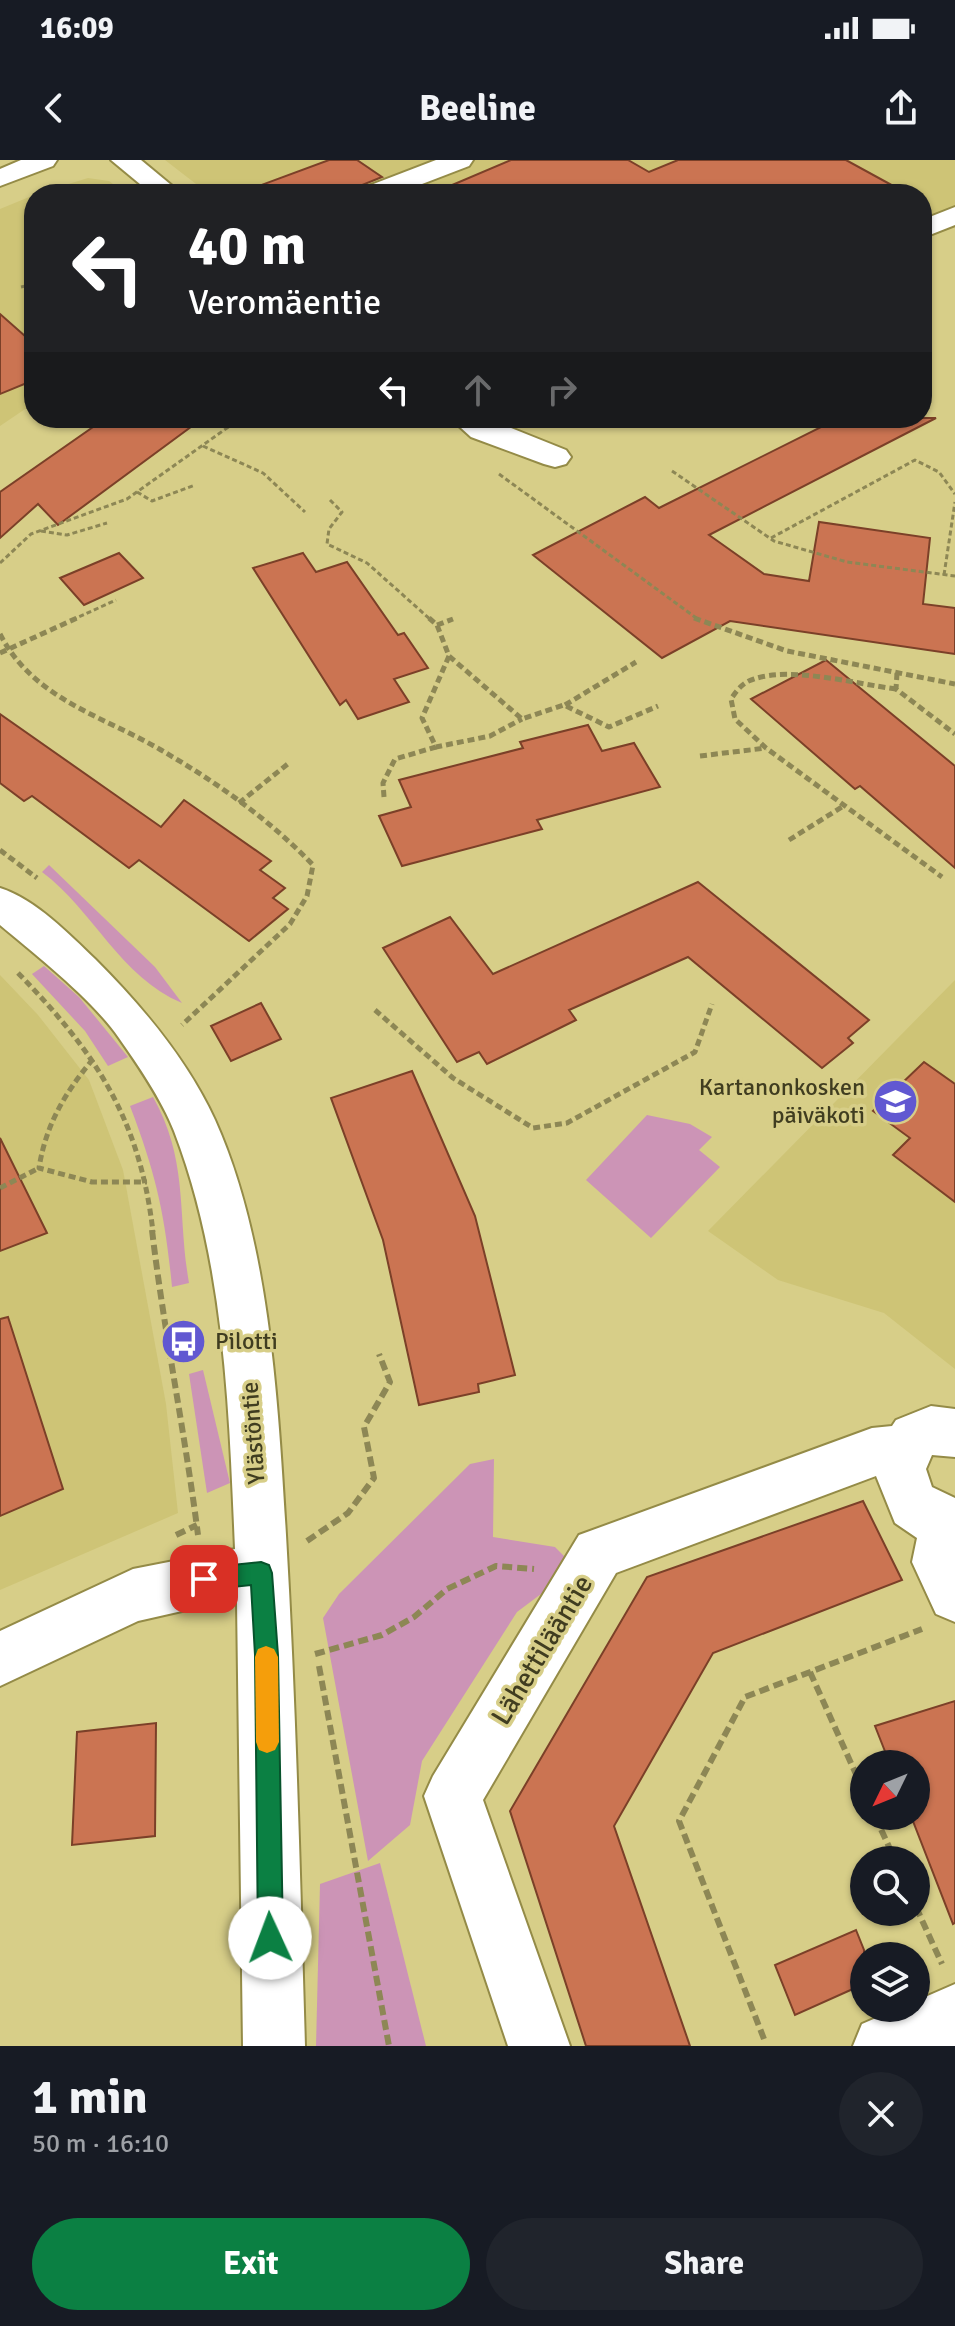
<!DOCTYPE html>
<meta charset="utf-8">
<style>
:root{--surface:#171b24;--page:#20242c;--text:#f1f3f6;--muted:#9ea1a6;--accent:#0b8043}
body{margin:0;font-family:Signika,sans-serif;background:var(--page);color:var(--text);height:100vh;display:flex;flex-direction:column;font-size:30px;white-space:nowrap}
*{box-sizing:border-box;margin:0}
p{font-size:26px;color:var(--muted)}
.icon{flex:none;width:44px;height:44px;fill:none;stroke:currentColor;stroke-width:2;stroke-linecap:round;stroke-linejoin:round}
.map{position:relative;height:1886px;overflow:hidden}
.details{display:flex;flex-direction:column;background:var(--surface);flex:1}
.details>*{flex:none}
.top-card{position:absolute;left:24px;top:24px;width:908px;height:244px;border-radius:32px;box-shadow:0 2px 6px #0004;background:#202124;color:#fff;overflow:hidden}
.needle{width:52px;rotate:227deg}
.tools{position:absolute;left:850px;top:1590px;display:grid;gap:16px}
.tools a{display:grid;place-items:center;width:80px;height:80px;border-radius:50%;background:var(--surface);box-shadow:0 2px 6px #0004;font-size:40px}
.pin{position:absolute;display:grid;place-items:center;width:68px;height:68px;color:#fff;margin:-34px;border-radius:16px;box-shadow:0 4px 12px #0006}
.me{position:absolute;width:88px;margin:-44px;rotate:358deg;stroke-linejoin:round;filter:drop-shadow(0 0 6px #0008)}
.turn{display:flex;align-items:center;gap:28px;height:168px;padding:0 32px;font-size:36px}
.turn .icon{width:104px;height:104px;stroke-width:2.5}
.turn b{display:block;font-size:56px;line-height:68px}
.lanes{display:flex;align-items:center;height:76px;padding:0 32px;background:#0003;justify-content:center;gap:40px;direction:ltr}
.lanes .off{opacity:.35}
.round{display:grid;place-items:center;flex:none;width:84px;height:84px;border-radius:42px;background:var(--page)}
.overview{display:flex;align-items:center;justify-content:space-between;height:136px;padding:0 32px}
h1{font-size:48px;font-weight:700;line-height:60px}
.cta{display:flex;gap:16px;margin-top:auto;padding:16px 32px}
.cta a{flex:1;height:92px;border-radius:48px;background:var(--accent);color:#fff;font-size:32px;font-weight:700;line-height:92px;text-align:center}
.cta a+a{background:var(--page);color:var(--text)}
.status{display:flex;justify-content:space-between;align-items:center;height:56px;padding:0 40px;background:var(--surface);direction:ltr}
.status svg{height:22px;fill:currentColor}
header{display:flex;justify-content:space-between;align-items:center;height:104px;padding:0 32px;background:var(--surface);font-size:36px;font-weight:700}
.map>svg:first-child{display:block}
.built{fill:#cec476}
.green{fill:#cc94b6}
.building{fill:#cb7452;stroke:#7b4028;stroke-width:2}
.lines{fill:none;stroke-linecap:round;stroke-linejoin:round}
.minor-casing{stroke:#948b47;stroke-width:4}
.path-far2{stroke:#8d8755;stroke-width:3;stroke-dasharray:5 3;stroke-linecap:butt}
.path-far1{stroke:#8d8755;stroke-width:5;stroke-dasharray:7 4;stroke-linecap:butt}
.path{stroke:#8d8755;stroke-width:6;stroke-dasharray:10 5;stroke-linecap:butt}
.minor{fill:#fff;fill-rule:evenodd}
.route{fill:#0b8043;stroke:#07532c;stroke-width:2}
.slow{fill:#f59e0b}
.labels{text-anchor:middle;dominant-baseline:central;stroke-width:7;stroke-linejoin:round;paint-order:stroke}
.poi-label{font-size:24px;fill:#403d20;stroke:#d7ce88;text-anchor:end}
.street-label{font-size:24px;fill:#403d20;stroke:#d7ce88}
.near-street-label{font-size:28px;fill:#403d20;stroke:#d7ce88}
</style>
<div class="status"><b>16:09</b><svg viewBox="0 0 49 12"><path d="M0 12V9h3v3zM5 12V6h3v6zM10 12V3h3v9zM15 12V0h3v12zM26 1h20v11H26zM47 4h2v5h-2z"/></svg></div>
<header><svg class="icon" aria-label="back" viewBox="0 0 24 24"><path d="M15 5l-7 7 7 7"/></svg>Beeline<svg class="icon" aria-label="share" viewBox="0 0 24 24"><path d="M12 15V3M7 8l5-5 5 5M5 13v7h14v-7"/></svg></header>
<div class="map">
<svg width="955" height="1886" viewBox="0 0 955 1886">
<rect width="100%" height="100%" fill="#d7ce88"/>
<!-- built -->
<g class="built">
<polygon points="165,0 955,0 955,66 922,81 922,34 209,34"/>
<polygon points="88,18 109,21 126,34 36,34"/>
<polygon points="34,35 34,243 0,266 0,49"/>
<polygon points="0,815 38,855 89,920 123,1010 166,1244 178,1353 0,1430"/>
<polygon points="955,820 955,1209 884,1153 778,1120 708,1071"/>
</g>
<!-- green -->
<g class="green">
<path d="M 49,705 L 155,807 L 182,843 C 120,817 94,751 42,712 Z"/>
<polygon points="44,806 79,837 128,897 108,906 85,871 32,814"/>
<path d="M 153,937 C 189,1001 177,1054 189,1123 L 172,1127 C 165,1054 156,1014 130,946 Z"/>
<polygon points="647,955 690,964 712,977 699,990 720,1007 651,1078 586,1020"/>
<polygon points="203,1210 230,1323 207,1333 189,1214"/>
<polygon points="494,1299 493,1377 555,1387 566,1398 545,1431 517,1452 422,1601 410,1665 368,1701 323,1458 339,1434 470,1304"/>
<polygon points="380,1703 426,1886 316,1886 320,1724"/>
</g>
<!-- building -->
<g class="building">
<polygon points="329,0 357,0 382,17 362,25 356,34 249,34 248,30"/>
<polygon points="511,0 628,0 649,12 678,0 846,0 908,34 431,34"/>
<polygon points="0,154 34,184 34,220 0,234"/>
<polygon points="106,258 203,258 58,365 38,344 0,378 0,332"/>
<polygon points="839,258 936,258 709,375 764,414 809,421 819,362 930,378 923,444 955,448 955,494 730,461 662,498 533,395 645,337 659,348"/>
<polygon points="119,393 143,418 84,445 60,418"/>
<polygon points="303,393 316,412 347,402 398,475 404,473 428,508 394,519 409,542 358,559 346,540 340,545 253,408"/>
<polygon points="826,500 955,606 955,708 860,626 855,629 751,539"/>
<polygon points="0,554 161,667 184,640 271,701 260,710 285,728 273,738 288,749 249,781 139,700 129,708 32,636 24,641 0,623"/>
<polygon points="588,565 602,591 634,583 660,627 537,660 542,669 402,706 379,656 411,647 399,620 523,588 520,582"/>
<polygon points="698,722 869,860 848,878 853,883 822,908 688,797 569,850 576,860 487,904 479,892 457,902 383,788 450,757 493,814"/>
<polygon points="261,843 281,879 231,901 211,866"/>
<polygon points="924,902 955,924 955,1042 893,995 910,978 873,951"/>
<polygon points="412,911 475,1056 515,1215 478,1224 479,1232 419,1245 383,1080 331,938"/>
<polygon points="0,978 47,1073 0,1091"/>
<polygon points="8,1157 63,1329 0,1356 0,1159"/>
<polygon points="863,1341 902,1420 713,1493 614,1666 690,1886 586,1886 510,1651 647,1417"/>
<polygon points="955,1541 955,1763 953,1764 911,1656 916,1656 916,1604 890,1604 875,1566"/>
<polygon points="156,1563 155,1676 72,1685 77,1572"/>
<polygon points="856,1770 864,1790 864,1824 795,1855 775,1805"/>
</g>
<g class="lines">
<defs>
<g id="minor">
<polygon points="21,0 57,0 53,6 0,26 0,9"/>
<polygon points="111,0 141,0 182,34 152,34"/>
<polygon points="436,0 473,0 469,6 396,34 359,34 363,28"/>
<polygon points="955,47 955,65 922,78 922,60"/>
<polygon points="450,258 486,258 566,290 571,297 566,304 555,307 544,304 471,277"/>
<path d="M 0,728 C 35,739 69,774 95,799 C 142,846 187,899 215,960 C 270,1082 278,1243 286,1375 C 296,1545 300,1716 305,1886 L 243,1886 L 237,1442 L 204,1446 L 138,1461 L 0,1526 L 0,1471 L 133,1409 L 235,1389 C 229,1250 225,1103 174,971 C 162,940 138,905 119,878 C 92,839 37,796 0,765 Z"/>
<polygon points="931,1246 955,1249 955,1297 932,1295 926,1309 932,1327 955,1338 955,1462 936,1454 912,1402 917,1378 895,1363 876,1316 616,1413 483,1640 570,1886 508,1886 424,1636 433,1616 579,1375 872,1268 892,1266 896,1260"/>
<polygon points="955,1824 955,1886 853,1886 862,1864 899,1848 916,1848 916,1841"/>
</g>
</defs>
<!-- minor casing -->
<use href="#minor" class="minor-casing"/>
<!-- path-far2 -->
<g class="path-far2">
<polyline points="21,127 34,124"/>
<polyline points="203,286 263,313 305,352"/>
<polyline points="672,311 774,381 847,402 955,416"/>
<polyline points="499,314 699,460"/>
<polyline points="137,332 152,341 195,325"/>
<polyline points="330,340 342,352 329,369 327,384 367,403 431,460"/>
<polyline points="41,371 67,375 107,363"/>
<polyline points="771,378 915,300 939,312 955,334"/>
<polyline points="0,403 31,374 127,339 241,258"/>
<polyline points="944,415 955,342"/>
<polyline points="72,460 116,440"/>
</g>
<!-- path-far1 -->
<g class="path-far1">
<polyline points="429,458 437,465 449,496 522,559 564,545 609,567 658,546"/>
<polyline points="694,458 787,491 955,524"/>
<polyline points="437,465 453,459"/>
<path d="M 0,474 C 33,539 103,556 161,590 C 216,622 269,659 313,705 L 307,736 L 290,764 L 182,865"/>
<polyline points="0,493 77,458"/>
<polyline points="449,496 422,558 436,587 490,576 522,559"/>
<polyline points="897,513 896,529 955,574"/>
<path d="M 896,529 C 856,524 792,506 754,519 C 743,522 737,530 731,539 L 735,559 L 766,588 L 942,717"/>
<polyline points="565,545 636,502"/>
<polyline points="700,596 766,588"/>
<polyline points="384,637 383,623 395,599 436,587"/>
<polyline points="239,643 289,603"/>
<polyline points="789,680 842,647"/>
<polyline points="0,690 37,718"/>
<path d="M 18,813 C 96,893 140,959 153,1072"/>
<polyline points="375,850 453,918 533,968 567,963 695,892 712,844"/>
<path d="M 93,899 C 65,933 46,964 39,1008 L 92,1022 L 147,1022"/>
<polyline points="0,1028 39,1008"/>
</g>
<!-- path -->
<g class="path">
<path d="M 152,1070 C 164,1172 185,1273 198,1375"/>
<polyline points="176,1375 197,1365"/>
<polyline points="307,1381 348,1353 374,1318 364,1267 390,1222 379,1194"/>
<polyline points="315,1494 382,1475 414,1457 447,1429 496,1406 534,1409"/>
<polyline points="319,1506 389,1886"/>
<polyline points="810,1512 864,1632"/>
<polyline points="875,1656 895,1700"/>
<polyline points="916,1747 942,1804"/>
<polyline points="764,1879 679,1661 745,1537 922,1469"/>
</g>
<!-- minor -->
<use href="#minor" class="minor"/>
</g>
<!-- route -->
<polygon class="route" points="261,1402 269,1405 272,1413 278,1495 283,1778 279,1786 270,1790 262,1786 258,1778 255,1495 251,1425 204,1430 196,1427 193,1419 196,1411 204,1408"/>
<!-- slow -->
<polygon class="slow" points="266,1486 274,1489 278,1497 279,1582 275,1590 267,1593 259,1590 256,1582 255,1497 258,1489"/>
<!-- icons -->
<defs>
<symbol id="school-disc" viewBox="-11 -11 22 22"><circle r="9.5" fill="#6158d1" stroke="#d7ce88"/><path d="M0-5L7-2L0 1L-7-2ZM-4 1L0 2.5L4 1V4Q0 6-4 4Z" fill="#fff"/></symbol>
<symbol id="bus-disc" viewBox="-11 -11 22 22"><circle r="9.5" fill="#6158d1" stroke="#d7ce88"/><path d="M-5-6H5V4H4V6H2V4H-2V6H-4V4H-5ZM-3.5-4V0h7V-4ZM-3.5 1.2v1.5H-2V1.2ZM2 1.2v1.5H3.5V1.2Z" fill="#fff"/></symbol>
</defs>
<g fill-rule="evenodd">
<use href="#school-disc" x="870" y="916" width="51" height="51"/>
<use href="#bus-disc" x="158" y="1156" width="51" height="51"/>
</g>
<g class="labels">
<!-- poi labels -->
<g class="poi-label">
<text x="865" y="927">Kartanonkosken<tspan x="865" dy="28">päiväkoti</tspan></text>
<text x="215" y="1181" text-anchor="start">Pilotti</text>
</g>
<!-- street labels -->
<g class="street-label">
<text transform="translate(253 1273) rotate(-94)">Ylästöntie</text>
</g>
<!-- near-street labels -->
<g class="near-street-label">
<text transform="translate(542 1490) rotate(-59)">Lähettilääntie</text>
</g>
</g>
</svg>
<div class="tools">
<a><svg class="needle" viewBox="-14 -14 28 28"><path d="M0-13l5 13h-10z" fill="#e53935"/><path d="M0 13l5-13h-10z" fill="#9ea1a6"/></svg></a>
<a><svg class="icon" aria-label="search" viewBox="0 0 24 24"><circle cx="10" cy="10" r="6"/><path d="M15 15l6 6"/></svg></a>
<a><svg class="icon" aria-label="layers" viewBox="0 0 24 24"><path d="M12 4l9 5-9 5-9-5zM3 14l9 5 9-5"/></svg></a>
</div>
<div class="pin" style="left:204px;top:1419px;background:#d93025"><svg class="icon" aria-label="arrive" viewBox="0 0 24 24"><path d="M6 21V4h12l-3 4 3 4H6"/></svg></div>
<svg class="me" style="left:270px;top:1778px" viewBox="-20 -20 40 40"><circle r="19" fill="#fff"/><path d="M0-13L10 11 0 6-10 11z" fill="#0b8043"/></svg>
<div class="top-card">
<div class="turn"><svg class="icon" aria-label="left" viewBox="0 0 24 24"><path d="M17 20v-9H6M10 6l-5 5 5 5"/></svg><div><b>40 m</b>Veromäentie</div></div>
<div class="lanes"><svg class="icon" aria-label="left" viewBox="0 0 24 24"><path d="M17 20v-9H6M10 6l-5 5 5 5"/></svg><svg class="icon off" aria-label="ahead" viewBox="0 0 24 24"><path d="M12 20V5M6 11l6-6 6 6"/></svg><svg class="icon off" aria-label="right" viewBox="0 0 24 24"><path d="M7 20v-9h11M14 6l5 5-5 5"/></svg></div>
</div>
</div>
<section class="details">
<div class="overview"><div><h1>1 min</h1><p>50 m · 16:10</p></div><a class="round"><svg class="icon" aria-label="close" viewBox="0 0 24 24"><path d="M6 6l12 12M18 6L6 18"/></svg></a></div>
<div class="cta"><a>Exit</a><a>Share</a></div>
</section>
